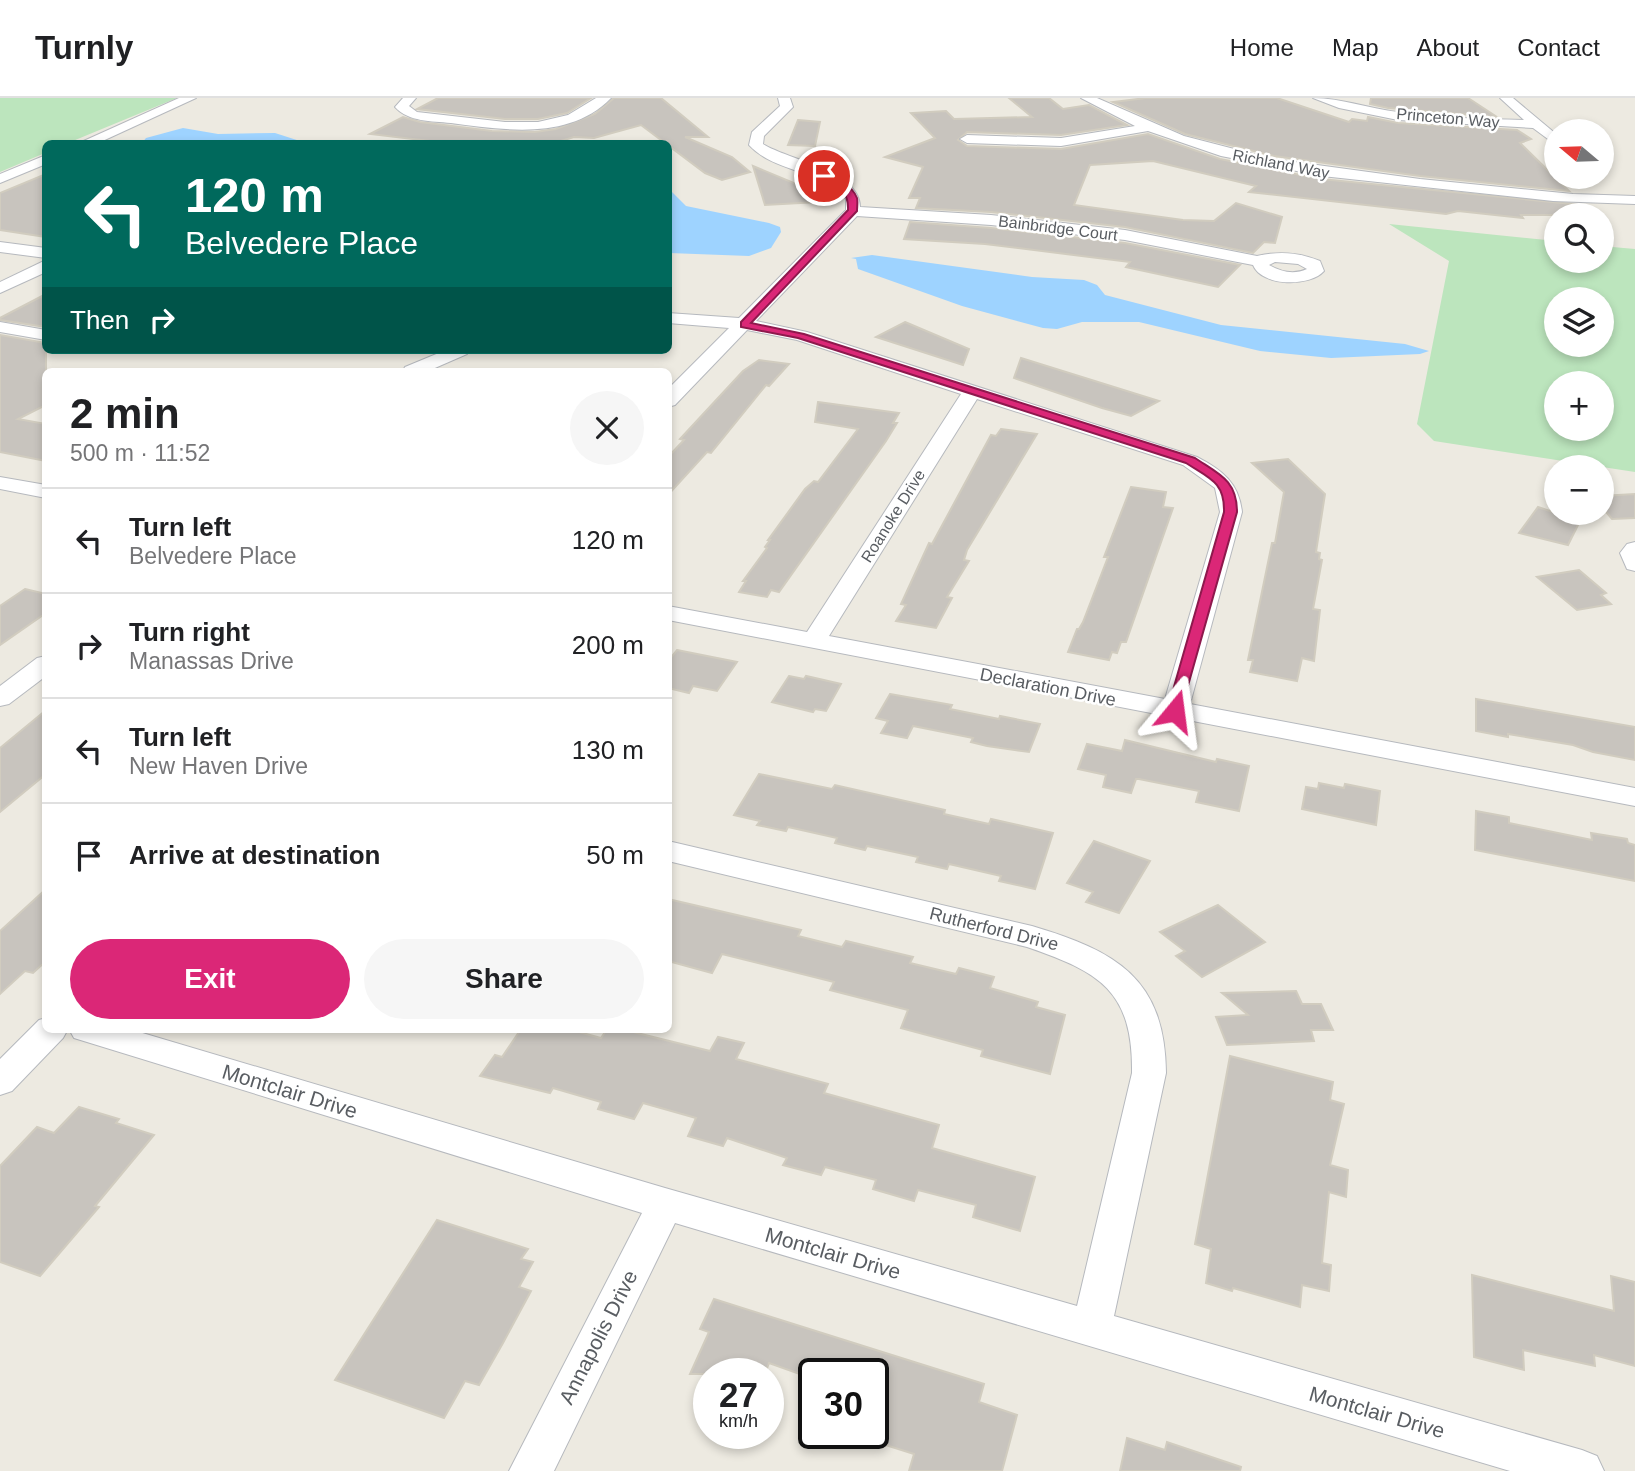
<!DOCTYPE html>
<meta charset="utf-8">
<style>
:root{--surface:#fff;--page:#f6f6f6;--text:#202124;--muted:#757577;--line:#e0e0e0;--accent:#db2777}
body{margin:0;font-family:Arial,sans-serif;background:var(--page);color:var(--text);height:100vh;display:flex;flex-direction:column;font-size:26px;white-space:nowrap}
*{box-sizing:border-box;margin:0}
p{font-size:23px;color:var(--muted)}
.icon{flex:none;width:38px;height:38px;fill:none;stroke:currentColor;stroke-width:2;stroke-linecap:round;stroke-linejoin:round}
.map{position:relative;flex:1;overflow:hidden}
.panel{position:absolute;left:42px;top:270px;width:630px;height:665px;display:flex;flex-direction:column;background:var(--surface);border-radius:10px;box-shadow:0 4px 10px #0003}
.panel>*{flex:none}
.banner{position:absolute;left:42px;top:42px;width:630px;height:214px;border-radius:10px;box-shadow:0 4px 10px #0003;background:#00695c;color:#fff;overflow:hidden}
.needle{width:46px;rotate:289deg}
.buttons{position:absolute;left:1544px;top:21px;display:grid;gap:14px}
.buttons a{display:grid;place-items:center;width:70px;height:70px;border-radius:50%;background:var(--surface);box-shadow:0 4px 10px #0003;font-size:35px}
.speed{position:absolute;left:693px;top:1260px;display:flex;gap:14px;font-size:35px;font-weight:700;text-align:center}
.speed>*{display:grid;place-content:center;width:91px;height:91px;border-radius:50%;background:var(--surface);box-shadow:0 4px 10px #0003;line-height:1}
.speed small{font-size:18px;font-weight:400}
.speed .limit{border:4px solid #111;border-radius:10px;background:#fff;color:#111}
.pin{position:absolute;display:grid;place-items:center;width:60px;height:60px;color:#fff;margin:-30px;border:4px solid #fff;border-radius:50%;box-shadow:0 2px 7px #0007}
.me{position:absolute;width:77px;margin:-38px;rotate:16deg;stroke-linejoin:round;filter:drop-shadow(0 0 5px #0008)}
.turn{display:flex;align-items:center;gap:24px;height:147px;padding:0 28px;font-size:32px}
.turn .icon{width:91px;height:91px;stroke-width:2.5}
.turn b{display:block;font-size:49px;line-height:60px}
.then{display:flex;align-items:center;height:66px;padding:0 28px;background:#0003;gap:14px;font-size:26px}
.round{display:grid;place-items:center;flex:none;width:74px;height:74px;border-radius:37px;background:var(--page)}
.head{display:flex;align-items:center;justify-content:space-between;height:119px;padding:0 28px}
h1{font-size:42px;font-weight:800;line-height:52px}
.button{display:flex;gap:14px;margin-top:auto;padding:14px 28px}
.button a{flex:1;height:80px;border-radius:42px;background:var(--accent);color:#fff;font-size:28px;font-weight:800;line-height:80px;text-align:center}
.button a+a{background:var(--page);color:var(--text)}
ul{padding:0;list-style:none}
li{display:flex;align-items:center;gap:21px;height:105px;padding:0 28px;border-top:2px solid var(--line)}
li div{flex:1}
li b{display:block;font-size:26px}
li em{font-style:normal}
header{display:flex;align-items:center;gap:42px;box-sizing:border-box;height:98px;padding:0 35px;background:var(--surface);border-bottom:2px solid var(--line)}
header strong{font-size:33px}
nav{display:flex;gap:38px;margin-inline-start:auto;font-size:24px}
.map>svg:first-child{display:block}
.green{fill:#bce5bd;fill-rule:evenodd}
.water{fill:#9ed3ff}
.building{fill:#c8c4be;stroke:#d1ccbf;stroke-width:2}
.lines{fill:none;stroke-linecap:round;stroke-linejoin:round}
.minor-casing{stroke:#b6b9be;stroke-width:2}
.minor{fill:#fff;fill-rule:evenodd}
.route{fill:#db2777;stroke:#8e194d;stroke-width:2}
.labels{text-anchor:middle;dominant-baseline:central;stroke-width:5;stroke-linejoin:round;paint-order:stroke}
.far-street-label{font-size:16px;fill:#595d62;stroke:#fff}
.street-label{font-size:18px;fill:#595d62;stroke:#fff}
.near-street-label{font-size:21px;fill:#595d62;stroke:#fff}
</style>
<header>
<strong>Turnly</strong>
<nav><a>Home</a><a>Map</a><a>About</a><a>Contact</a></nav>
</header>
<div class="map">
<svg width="1635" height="1373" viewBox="0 0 1635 1373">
<rect width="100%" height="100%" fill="#edeae1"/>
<!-- green -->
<g class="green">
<polygon points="0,0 177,0 68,45 46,46 45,55 0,74"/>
<path d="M 1389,126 L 1556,143 L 1556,163 L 1601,163 L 1601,148 L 1635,151 L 1635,374 L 1434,343 L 1417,326 L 1449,163 ZM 1556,201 L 1601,201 L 1601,247 L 1556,247 ZM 1556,285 L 1601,285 L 1601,331 L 1556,331 Z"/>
</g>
<!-- water -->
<g class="water">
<polygon points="183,30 218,36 275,35 306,45 142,45 146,40"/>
<polygon points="669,91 686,108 769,125 780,129 781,134 771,150 749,158 669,155"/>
<polygon points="872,157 1032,179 1084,182 1097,187 1105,197 1221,227 1405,246 1429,253 1420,256 1331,260 1260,253 1139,224 1082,224 1057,231 1043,230 962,208 858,171 856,161 851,160"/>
</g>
<!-- building -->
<g class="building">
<polygon points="438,0 591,0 567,15 538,21 505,21 417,11"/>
<polygon points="614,0 661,0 708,39 685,39 732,59 750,74 722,82 705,75 641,27 594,40 574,39 551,46 455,46 370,36 403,19 420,24 492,33 535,34 556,31 595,16"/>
<polygon points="1009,0 1049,0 1063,11 1089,7 1127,27 1061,37 967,34 958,42 967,48 1061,51 1148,36 1220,61 1321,81 1583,107 1594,117 1521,117 1523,120 1458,113 1446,116 1249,94 1256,88 1153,63 1090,67 1074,107 1183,122 1214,123 1236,105 1282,119 1275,145 1264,144 1253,155 1125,129 991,114 916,110 920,100 909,100 923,69 885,59 935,40 911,15 946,13 954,21 1032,19"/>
<polygon points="1146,0 1277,0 1349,24 1352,21 1367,23 1368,19 1398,25 1517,32 1531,41 1520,45 1569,93 1420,78 1274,58 1185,36 1113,4"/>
<polygon points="1371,0 1468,0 1497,19 1388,10 1370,6"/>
<polygon points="798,22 820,24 815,48 788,47"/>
<polygon points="753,68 837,103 765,107"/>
<polygon points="46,76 46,139 0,132 0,95"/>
<polygon points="910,124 991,130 1125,145 1240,167 1218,189 1126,169 1130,164 985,146 904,141"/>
<polygon points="46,196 46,229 0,222 0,220"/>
<polygon points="905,224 969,251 963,267 876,239"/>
<polygon points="0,237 46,245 46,307 18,321 46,326 46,363 0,354"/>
<polygon points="1021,260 1159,303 1131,318 1102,310 1014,280"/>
<polygon points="759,262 789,266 769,288 766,287 711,355 707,354 668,397 668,359 684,342 680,341 743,273"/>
<polygon points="818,304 899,315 893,325 897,325 886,343 779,494 771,492 767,499 739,494 746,483 743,483 767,450 765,449 770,442 768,442 805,391 814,383 818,384 858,331 815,324"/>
<polygon points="1001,331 1037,336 967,452 964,462 969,463 947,499 952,500 936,530 896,523 906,507 901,506 929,445 932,446 991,337 996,338"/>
<polygon points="1288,361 1325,396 1316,454 1320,455 1319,461 1322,462 1313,511 1320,512 1314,563 1302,560 1297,583 1250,574 1253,562 1248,562 1272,445 1275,445 1284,394 1252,365"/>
<polygon points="1131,389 1166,394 1163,409 1173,410 1126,544 1121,544 1117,555 1112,554 1109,562 1068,554 1077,531 1079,531 1083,524 1108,459 1104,459"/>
<polygon points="1635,396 1635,420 1612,421 1601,408 1601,398"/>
<polygon points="1538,409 1556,415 1584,415 1568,447 1519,435"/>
<polygon points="1579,472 1606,495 1601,497 1611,506 1577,512 1537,479"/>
<polygon points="25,491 46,496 46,515 0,547 0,508"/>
<polygon points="677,552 737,564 717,593 693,588 689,595 668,590 668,563"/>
<polygon points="789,578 804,581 806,578 841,586 826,613 815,611 813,614 772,604"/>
<polygon points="890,596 952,607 950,611 999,621 1000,618 1040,626 1029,654 987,648 971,644 973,640 913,628 907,640 881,635 888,623 876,620"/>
<polygon points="1476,601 1635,629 1635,662 1593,654 1573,647 1508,636 1508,639 1476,633"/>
<polygon points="46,612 46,676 0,714 0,650"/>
<polygon points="1125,642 1216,664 1217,661 1249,668 1239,713 1196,704 1199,693 1139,681 1136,681 1131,695 1103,689 1106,677 1078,671 1087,646 1122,653"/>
<polygon points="759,676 832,691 835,687 945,712 944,716 989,726 991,721 1053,735 1035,791 999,783 1001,778 949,766 947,771 916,764 918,759 867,748 865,752 835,745 837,740 788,729 786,733 757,727 760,723 734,717"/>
<polygon points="1319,685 1344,690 1345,686 1380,693 1376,727 1302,711 1306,689 1318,691"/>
<polygon points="1476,713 1509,719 1509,725 1592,742 1591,735 1627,741 1628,745 1635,747 1635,783 1475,752"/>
<polygon points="1094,743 1150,763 1119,815 1086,804 1093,794 1067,785"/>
<polygon points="46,791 46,863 33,875 25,873 0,896 0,833"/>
<polygon points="668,801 801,832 798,838 842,849 846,843 913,859 910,865 956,876 959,870 994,879 990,890 1038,904 1036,909 1065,917 1050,976 981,958 983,952 901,930 908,912 830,892 834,884 722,856 712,875 668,863"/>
<polygon points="1218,807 1265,844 1202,879 1176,858 1185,853 1160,834"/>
<polygon points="1296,893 1302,906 1321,906 1333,932 1311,932 1314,943 1227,947 1216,919 1248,917 1222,895"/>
<polygon points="521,931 568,931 601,940 607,931 621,931 710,953 718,939 744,945 736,961 828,986 824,995 939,1027 932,1050 1035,1079 1020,1133 973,1119 976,1107 918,1092 914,1103 873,1091 876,1082 825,1069 821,1077 783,1067 787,1060 727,1040 723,1048 688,1038 696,1020 643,1005 634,1021 598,1011 601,1004 553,990 550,995 480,978 495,957 502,959"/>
<polygon points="1230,958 1333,984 1330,1002 1344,1006 1330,1067 1348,1072 1346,1099 1329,1094 1322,1165 1331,1167 1329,1193 1302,1187 1300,1209 1233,1190 1232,1193 1206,1185 1211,1151 1195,1146"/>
<polygon points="79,1009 119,1021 116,1025 154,1037 95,1108 99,1109 40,1178 0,1164 0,1068 37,1029 54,1035"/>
<polygon points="437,1122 528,1151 521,1161 533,1164 519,1189 531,1193 503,1245 479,1287 465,1283 444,1320 335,1282"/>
<polygon points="1472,1177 1614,1213 1611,1178 1635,1184 1635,1268 1594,1257 1595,1268 1523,1252 1524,1272 1474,1259"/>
<polygon points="714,1201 984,1286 979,1304 1017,1317 1002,1373 909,1373 914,1356 873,1343 873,1276 814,1276 814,1281 769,1265 765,1276 690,1276 709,1234 700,1231"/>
<polygon points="1127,1340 1165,1352 1167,1344 1241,1369 1240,1373 1120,1373"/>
</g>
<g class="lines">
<defs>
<g id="minor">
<polygon points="179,0 196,0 96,46 77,46"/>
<path d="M 403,0 L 416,0 L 409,8 L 417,14 L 505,24 L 538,24 L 568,17 L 596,0 L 611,0 C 569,43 504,32 451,25 C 431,23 409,24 395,9 Z"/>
<path d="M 778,0 L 790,0 L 793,9 L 764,38 L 763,46 C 788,62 860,73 860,109 L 991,117 L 1125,132 L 1257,158 C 1279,153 1298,154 1320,163 L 1324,173 C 1310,189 1262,189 1253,167 L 1125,142 L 991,127 L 857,118 L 756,223 L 807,234 L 1197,359 C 1222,372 1239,385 1242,414 L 1190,606 L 1635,690 L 1635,708 L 668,522 L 668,508 L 807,534 L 961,296 L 797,242 L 747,232 L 675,307 L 668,309 L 668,291 L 729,230 L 668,225 L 668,215 L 739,220 L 846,112 L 846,101 C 820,71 775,75 749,47 L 752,34 L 780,8 ZM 1275,164 L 1298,166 L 1307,171 C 1294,177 1281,174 1269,167 ZM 977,301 L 1183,367 L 1215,390 L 1220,414 L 1165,601 L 829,538 Z"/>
<polygon points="1081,0 1097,0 1184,38 1273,61 1420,81 1573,96 1635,98 1635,106 1553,103 1322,78 1221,58 1148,33 1061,48 967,45 960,41 967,37 1061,40 1135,28"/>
<path d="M 1313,0 C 1342,0 1370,11 1398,14 C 1440,20 1482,21 1524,22 L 1500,0 L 1513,0 L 1556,36 L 1556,47 L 1533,30 L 1398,22 L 1339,10 Z"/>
<polygon points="46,57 46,66 0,85 0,76"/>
<polygon points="0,144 46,150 46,160 0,154"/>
<polygon points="46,162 46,174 0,195 0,184"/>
<polygon points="0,224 46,232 46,242 0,234"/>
<polygon points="446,252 470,252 467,256 428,273 403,273 405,269"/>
<polygon points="0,379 46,387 46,400 0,391"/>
<polygon points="1635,444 1635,473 1627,471 1620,455 1627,446"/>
<polygon points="46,558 46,578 9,606 0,608 0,588 37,560"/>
<path d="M 668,743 L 1032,828 C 1116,853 1165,880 1166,975 L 1114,1218 L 1582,1352 L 1597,1358 L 1604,1373 L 1510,1373 L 675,1125 L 554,1373 L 509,1373 L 642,1115 L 74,940 L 69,931 L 129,931 L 665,1090 L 1077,1208 L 1132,975 C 1133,893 1100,874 1027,849 L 668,763 Z"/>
<polygon points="46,920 46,931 68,931 63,940 12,993 0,997 0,961 39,922"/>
</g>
</defs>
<!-- minor casing -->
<use href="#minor" class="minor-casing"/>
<!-- minor -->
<use href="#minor" class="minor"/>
</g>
<!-- route -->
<path class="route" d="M 822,76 C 832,76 853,88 857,100 C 858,104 857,108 857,113 L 751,225 L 804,236 L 1195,360 C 1219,376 1237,382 1237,414 L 1180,616 L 1169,616 L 1167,613 L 1224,414 C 1225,384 1209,380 1186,365 L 798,240 L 741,229 L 741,224 L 848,112 C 849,92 837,89 822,79 Z"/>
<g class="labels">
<!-- far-street labels -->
<g class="far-street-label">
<text transform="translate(1448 20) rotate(5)">Princeton Way</text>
<text transform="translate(1281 66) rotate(11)">Richland Way</text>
<text transform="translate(1058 130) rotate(7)">Bainbridge Court</text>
<text transform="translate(893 418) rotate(-58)">Roanoke Drive</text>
</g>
<!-- street labels -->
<g class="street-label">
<text transform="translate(1048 589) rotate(11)">Declaration Drive</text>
<text transform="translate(994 831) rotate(14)">Rutherford Drive</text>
</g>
<!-- near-street labels -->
<g class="near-street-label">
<text transform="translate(290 993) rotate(17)">Montclair Drive</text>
<text transform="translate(833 1155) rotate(16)">Montclair Drive</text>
<text transform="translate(598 1239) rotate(-63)">Annapolis Drive</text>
<text transform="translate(1377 1314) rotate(16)">Montclair Drive</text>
</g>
</g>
</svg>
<div class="buttons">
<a><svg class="needle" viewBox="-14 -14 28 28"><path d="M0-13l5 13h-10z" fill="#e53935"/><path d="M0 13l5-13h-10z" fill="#757577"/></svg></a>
<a><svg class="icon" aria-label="search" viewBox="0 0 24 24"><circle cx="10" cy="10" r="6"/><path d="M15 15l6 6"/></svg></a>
<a><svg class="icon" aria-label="layers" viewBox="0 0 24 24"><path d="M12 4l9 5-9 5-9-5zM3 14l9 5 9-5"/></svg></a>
<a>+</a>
<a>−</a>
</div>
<div class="speed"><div>27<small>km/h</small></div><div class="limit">30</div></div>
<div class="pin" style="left:824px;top:78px;background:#d93025"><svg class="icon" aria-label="arrive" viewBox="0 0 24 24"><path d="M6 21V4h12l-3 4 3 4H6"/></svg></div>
<svg class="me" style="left:1175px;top:613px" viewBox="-20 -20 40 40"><path d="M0-17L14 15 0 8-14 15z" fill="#db2777" stroke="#fff" stroke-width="4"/></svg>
<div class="banner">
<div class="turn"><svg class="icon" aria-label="left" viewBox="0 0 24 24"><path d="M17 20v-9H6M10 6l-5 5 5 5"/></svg><div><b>120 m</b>Belvedere Place</div></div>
<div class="then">Then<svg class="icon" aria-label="right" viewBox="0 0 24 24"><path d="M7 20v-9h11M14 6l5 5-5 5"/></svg></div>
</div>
<section class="panel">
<div class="head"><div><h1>2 min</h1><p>500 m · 11:52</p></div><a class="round"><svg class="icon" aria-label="close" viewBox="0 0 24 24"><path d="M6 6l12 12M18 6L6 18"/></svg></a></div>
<ul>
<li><svg class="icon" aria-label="left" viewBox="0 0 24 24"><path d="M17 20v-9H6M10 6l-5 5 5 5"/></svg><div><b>Turn left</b><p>Belvedere Place</p></div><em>120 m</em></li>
<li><svg class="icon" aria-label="right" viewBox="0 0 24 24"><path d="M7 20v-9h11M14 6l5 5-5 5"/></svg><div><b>Turn right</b><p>Manassas Drive</p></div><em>200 m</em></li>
<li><svg class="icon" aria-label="left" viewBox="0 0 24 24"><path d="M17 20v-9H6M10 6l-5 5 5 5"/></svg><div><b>Turn left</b><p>New Haven Drive</p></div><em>130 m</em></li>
<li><svg class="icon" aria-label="arrive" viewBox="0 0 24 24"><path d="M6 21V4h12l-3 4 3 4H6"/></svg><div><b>Arrive at destination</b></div><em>50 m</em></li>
</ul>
<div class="button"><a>Exit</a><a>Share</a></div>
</section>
</div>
